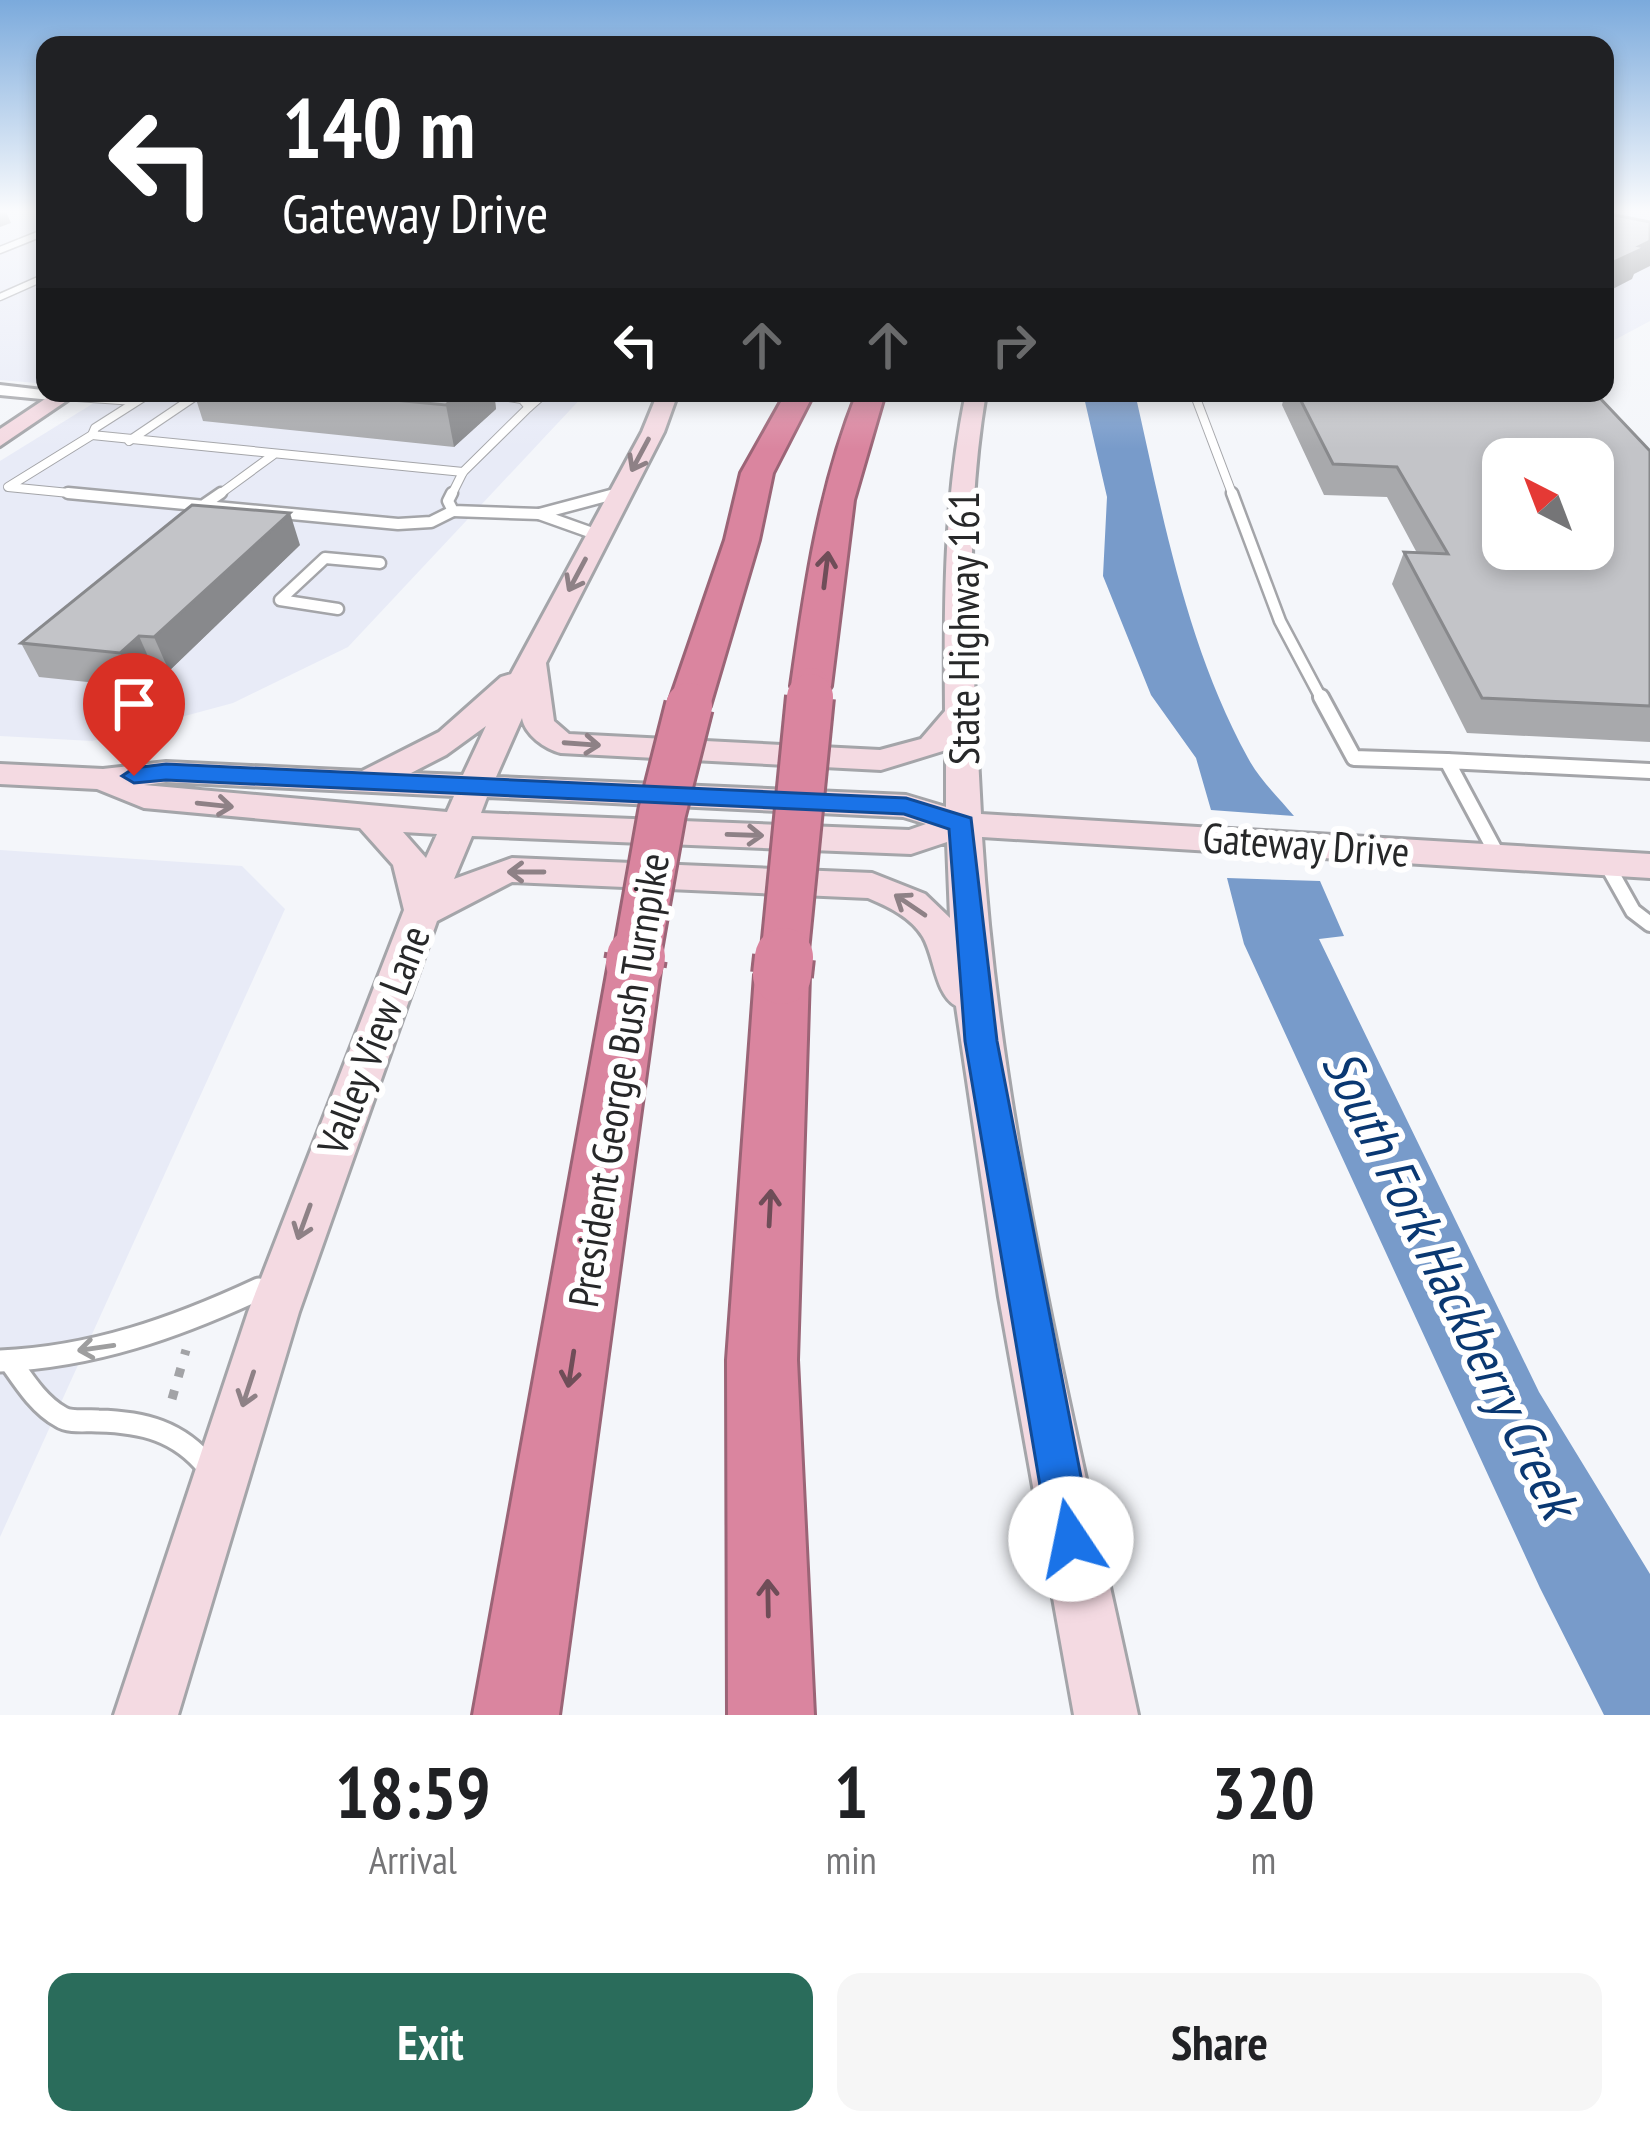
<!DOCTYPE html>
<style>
:root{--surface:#fff;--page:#f6f6f6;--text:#202124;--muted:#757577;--accent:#2a6c5b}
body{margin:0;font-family:"PT Sans Narrow",sans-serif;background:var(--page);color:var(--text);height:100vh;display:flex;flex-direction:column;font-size:45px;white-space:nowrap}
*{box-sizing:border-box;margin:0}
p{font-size:39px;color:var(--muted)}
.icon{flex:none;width:66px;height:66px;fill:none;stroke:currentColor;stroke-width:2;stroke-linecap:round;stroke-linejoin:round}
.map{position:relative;height:1715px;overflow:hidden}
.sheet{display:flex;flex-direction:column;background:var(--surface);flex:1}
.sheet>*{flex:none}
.top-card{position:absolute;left:36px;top:36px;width:1578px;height:366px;border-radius:24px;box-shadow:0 6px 18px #0003;background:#202124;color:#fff;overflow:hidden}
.needle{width:78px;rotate:318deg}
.buttons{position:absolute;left:1482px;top:438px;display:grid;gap:24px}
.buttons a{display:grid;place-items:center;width:132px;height:132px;border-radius:24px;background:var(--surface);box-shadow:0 6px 18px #0003;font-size:60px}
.pin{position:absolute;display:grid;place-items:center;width:102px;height:102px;color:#fff;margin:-123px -51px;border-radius:50% 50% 50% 0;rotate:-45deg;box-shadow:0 0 12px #0007}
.pin .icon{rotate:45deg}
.me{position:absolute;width:132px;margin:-66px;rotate:349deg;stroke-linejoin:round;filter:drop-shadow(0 0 9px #0008)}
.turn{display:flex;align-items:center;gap:42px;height:252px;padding:0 48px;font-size:54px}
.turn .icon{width:156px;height:156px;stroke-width:2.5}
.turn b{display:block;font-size:84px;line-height:102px}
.lanes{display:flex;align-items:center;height:114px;padding:0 48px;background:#0003;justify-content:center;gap:60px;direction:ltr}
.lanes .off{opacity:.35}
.eta{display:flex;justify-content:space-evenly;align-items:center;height:204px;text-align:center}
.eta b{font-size:72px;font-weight:600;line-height:84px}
.button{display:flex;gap:24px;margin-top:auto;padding:24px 48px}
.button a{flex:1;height:138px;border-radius:24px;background:var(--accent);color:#fff;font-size:48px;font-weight:600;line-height:138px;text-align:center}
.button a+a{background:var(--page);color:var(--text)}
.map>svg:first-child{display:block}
.built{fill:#e8ebf7}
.water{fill:#789bca}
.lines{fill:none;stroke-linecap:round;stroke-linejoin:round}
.lane-far5-casing{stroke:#a4a5a9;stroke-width:9}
.lane-far4-casing{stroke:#a4a5a9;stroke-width:10}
.lane-far3-casing{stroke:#a4a5a9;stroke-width:15}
.lane-far2-casing{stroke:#a4a5a9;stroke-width:20}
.lane-far1-casing{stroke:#a4a5a9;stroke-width:22}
.lane-casing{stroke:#a4a5a9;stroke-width:27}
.street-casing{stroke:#a4a5a9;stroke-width:6}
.secondary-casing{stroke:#a4a5a9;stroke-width:6}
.highway-casing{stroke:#9b6476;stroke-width:6}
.path{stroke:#a2a3a6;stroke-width:9;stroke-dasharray:9 14;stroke-linecap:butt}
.lane-far5{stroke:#fff;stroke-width:6}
.lane-far4{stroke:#fff;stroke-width:8}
.lane-far3{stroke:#fff;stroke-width:10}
.lane-far2{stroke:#fff;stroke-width:14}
.lane-far1{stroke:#fff;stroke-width:16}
.lane{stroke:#fff;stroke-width:21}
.street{fill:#fff;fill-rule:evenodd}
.secondary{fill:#f4dae2;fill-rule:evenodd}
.highway{fill:#da859f;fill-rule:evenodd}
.highway-bridge-far2-casing{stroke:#9b6476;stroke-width:40;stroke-linecap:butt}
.highway-bridge-far1-casing{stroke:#9b6476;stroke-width:52;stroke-linecap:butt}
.highway-bridge-casing{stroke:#9b6476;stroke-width:64;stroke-linecap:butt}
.highway-bridge-far2{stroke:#da859f;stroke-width:36}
.highway-bridge-far1{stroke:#da859f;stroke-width:46}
.highway-bridge{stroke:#da859f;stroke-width:58}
.wall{fill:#a8a9ac}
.shaded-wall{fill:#88898c}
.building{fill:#c3c4c8;stroke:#88898c;stroke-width:3;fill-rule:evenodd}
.oneway{stroke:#8e8186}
.oneway2{stroke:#6f4d58}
.oneway3{stroke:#9e9e9f}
.route{fill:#1a73e8;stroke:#114b97;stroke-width:3}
.labels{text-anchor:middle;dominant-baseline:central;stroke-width:12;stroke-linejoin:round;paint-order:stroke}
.street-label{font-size:42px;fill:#272829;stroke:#fff}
.near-water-label{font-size:54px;font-style:italic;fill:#0a3872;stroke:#fff}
</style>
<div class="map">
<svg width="1650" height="1715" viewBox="0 0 1650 1715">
<rect width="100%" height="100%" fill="#f4f6fa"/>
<!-- built -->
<g class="built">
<polygon points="0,209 45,209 45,342 38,351 45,353 45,379 37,383 0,380"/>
<polygon points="1605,209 1650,209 1650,321 1605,345"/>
<polygon points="110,393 586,393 348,647 233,703 92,741 0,736 0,461"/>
<polygon points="0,850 242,866 285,909 0,1537"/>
</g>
<!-- water -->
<g class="water">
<path d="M 1083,393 L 1135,393 C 1163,516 1186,645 1248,758 C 1259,779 1279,798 1294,816 L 1211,810 L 1196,758 L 1151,695 L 1103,576 L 1107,497 Z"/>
<polygon points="1227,878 1320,881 1344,936 1319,939 1539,1392 1650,1574 1650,1715 1604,1715 1540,1588 1244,944"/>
</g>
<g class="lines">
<defs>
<g id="lane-far5">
<polyline points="0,250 45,232"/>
<polyline points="0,297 45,277"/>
</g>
<g id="lane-far4">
<polyline points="150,393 95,428 92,435 463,472"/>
<polyline points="1194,393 1233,496"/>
<polyline points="1533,393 1560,400"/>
<polyline points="62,396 135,401"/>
<polyline points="529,407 545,393"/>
<polyline points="92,435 8,487 100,496"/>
<polyline points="129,441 200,393"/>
<polyline points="217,496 273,455"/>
<polyline points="451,496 463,472 529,407 522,399 480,393"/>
<polyline points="607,496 621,492"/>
</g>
<g id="lane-far3">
<polyline points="68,493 398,524 431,522 453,511"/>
<polyline points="452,493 448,501 453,511 539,514"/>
<polyline points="1232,493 1280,621 1322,700"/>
<polyline points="205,504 221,493"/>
<polyline points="598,535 539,514 618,493"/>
<polyline points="338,609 280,600 325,558 380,563"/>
</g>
<g id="lane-far2">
<polyline points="1321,697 1354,758 1447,761"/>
<polyline points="1498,856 1447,761 1650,771"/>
<polyline points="1606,863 1633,911 1650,924"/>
</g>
<polyline id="lane-far1" points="252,1292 270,1284"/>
<g id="lane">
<path d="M 0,1361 C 93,1357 175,1328 259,1289"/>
<path d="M 10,1361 C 24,1381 39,1405 61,1417 C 70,1423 87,1420 98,1421 C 143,1422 179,1431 208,1467"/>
</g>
<polygon id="street" points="0,385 68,393 70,396 62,401 0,395"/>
<g id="secondary">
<polygon points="54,393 78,393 0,446 0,429"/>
<path d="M 658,393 L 678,393 L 664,432 L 546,663 L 554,721 L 569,734 L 880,750 L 921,739 L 945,711 C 944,604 944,498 966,393 L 986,393 C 962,532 974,674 981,814 L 1650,854 L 1650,878 L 982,837 C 1000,1133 1076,1425 1138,1715 L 1074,1715 L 999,1297 L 956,1006 C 935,994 935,958 923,937 C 911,917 889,907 868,898 L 512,882 L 437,921 L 299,1312 L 178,1715 L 114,1715 L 248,1312 L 404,910 L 393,865 L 360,828 L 144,808 L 97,789 L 0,784 L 0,764 L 103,769 L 166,762 L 362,771 L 439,732 L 501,677 L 511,674 L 642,432 ZM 522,718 C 525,735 545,749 561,753 L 881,770 L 946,750 L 946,807 L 906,795 L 496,777 ZM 486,726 L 463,775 L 411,773 L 446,755 ZM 166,782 L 454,796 L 447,812 L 144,785 ZM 487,797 L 903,817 L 926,824 L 909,830 L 481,813 ZM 403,832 L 437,834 L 426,858 ZM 472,836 L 911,854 L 947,842 L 950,918 L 925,894 L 872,873 L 512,858 L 454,879 Z"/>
</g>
<g id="highway">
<polygon points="786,393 814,393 773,473 759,540 710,706 704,715 689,718 674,715 668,706 725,540 741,473"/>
<path d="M 857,393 L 885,393 L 854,500 L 831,686 L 825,695 L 797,695 L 791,686 C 805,586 819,488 857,393 Z"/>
<polygon points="635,944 654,949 661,963 559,1715 473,1715 609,963 616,949"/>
<polygon points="782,955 801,961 809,975 797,1360 814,1715 728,1715 727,1360 755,975 763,961"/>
</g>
</defs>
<!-- lane-far5 casing -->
<use href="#lane-far5" class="lane-far5-casing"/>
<!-- lane-far4 casing -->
<use href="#lane-far4" class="lane-far4-casing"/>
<!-- lane-far3 casing -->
<use href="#lane-far3" class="lane-far3-casing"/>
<!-- lane-far2 casing -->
<use href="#lane-far2" class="lane-far2-casing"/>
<!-- lane-far1 casing -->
<use href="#lane-far1" class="lane-far1-casing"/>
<!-- lane casing -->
<use href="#lane" class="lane-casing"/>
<!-- street casing -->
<use href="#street" class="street-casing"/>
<!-- secondary casing -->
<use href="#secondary" class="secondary-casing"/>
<!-- highway casing -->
<use href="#highway" class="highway-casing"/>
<!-- path -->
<polyline class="path" points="172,1399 186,1350"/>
<!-- lane-far5 -->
<use href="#lane-far5" class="lane-far5"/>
<!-- lane-far4 -->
<use href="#lane-far4" class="lane-far4"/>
<!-- lane-far3 -->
<use href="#lane-far3" class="lane-far3"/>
<!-- lane-far2 -->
<use href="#lane-far2" class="lane-far2"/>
<!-- lane-far1 -->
<use href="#lane-far1" class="lane-far1"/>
<!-- lane -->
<use href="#lane" class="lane"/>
<!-- street -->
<use href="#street" class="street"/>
<!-- secondary -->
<use href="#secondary" class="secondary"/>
<!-- highway -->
<use href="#highway" class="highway"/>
<defs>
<polyline id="highway-bridge-far2" points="810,700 811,686"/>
<g id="highway-bridge-far1">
<polyline points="636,960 662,813 689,706"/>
<polyline points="784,960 810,697"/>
</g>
<g id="highway-bridge">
<polyline points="635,963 636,957"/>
<polyline points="782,975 784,957"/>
</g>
</defs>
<!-- highway-bridge-far2 casing -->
<use href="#highway-bridge-far2" class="highway-bridge-far2-casing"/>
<!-- highway-bridge-far1 casing -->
<use href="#highway-bridge-far1" class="highway-bridge-far1-casing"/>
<!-- highway-bridge casing -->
<use href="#highway-bridge" class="highway-bridge-casing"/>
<!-- highway-bridge-far2 -->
<use href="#highway-bridge-far2" class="highway-bridge-far2"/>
<!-- highway-bridge-far1 -->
<use href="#highway-bridge-far1" class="highway-bridge-far1"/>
<!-- highway-bridge -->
<use href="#highway-bridge" class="highway-bridge"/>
</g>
<!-- wall -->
<g class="wall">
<polygon points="194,393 494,393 496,409 454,447 203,421"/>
<polygon points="1285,393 1522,393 1650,451 1650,742 1467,733 1392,584 1404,552 1417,553 1387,497 1324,495 1282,405"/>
<polygon points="300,545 169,671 154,670 136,687 39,677 21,643"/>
</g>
<!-- shaded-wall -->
<g class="shaded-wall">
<polygon points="0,209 12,210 6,212 11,223 0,227"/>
<polygon points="1650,241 1650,266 1634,274 1632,279 1605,293 1605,266"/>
<polygon points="460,393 494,393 496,409 454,447 446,405"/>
<polygon points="290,513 300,545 169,671 154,637"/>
<polygon points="139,636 154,670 136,687 120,653"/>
</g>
<!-- building -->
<g class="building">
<polygon points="1605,213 1650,222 1650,241 1640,246 1646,247 1605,266"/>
<polygon points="321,393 460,393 446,405"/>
<path d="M 1297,393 L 1522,393 L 1597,395 L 1650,451 L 1650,706 L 1482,698 L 1404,552 L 1448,554 L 1397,467 L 1333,464 ZM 1503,459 L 1593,459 L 1593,549 L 1503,549 Z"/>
<polygon points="192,505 290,513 154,637 139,636 120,653 21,643"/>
</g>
<!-- one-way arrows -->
<defs><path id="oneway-shaft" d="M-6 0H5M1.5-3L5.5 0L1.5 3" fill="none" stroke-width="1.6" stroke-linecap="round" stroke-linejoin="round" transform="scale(3)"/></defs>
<g class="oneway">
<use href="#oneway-shaft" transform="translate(640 455) rotate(118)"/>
<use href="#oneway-shaft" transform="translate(577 575) rotate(118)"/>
<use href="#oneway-shaft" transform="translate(582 744) rotate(4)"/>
<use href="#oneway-shaft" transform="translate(215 805) rotate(6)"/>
<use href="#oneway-shaft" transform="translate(745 835) rotate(2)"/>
<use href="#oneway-shaft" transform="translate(526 872) rotate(180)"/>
<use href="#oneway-shaft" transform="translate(910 905) rotate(-146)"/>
<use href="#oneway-shaft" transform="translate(304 1222) rotate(110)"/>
<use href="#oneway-shaft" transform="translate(248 1389) rotate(108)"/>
</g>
<g class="oneway2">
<use href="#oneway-shaft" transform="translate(826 570) rotate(-83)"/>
<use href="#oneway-shaft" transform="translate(770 1208) rotate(-87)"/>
<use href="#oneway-shaft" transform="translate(571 1369) rotate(99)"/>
<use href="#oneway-shaft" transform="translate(768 1598) rotate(-91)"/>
</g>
<use class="oneway3" href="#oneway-shaft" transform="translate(96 1348) rotate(172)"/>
<!-- sky -->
<linearGradient id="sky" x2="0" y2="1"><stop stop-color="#7baadc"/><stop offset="0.47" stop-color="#fafbfd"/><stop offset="1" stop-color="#fafbfd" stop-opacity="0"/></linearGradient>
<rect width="1650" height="449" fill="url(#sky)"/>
<!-- route -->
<polygon class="route" points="166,764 906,798 971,818 997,1041 1093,1539 1086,1554 1071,1561 1055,1554 1049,1539 965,1041 949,829 904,814 166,780 134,783 122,776 134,768"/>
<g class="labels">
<!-- street labels -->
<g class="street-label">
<text transform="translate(963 628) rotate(-90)">State Highway 161</text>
<text transform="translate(1306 844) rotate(4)">Gateway Drive</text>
<text transform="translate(373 1040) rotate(-69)">Valley View Lane</text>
<text transform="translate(618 1080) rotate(-81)">President George Bush Turnpike</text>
</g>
<!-- near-water labels -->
<g class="near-water-label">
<text transform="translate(1451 1283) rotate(64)">South Fork Hackberry Creek</text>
</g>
</g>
</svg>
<div class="buttons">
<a><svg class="needle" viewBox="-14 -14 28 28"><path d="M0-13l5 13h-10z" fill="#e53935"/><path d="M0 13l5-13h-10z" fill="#757577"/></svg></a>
</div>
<div class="pin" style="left:134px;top:776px;background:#d93025"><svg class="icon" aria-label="arrive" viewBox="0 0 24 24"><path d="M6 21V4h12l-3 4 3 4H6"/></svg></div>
<svg class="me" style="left:1071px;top:1539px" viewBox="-20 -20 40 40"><circle r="19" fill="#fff"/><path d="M0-13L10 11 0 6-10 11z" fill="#1a73e8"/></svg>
<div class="top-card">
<div class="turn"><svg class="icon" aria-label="left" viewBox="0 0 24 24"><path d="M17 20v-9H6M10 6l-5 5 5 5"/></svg><div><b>140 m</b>Gateway Drive</div></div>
<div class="lanes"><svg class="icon" aria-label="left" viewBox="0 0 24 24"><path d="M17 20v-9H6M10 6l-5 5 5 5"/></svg><svg class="icon off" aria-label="ahead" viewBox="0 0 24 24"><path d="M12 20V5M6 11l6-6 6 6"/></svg><svg class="icon off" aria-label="ahead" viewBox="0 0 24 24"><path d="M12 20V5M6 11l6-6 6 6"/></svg><svg class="icon off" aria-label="right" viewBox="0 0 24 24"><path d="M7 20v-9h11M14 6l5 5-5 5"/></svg></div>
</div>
</div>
<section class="sheet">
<div class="eta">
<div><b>18:59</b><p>Arrival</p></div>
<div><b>1</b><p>min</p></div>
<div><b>320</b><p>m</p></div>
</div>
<div class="button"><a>Exit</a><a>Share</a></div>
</section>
